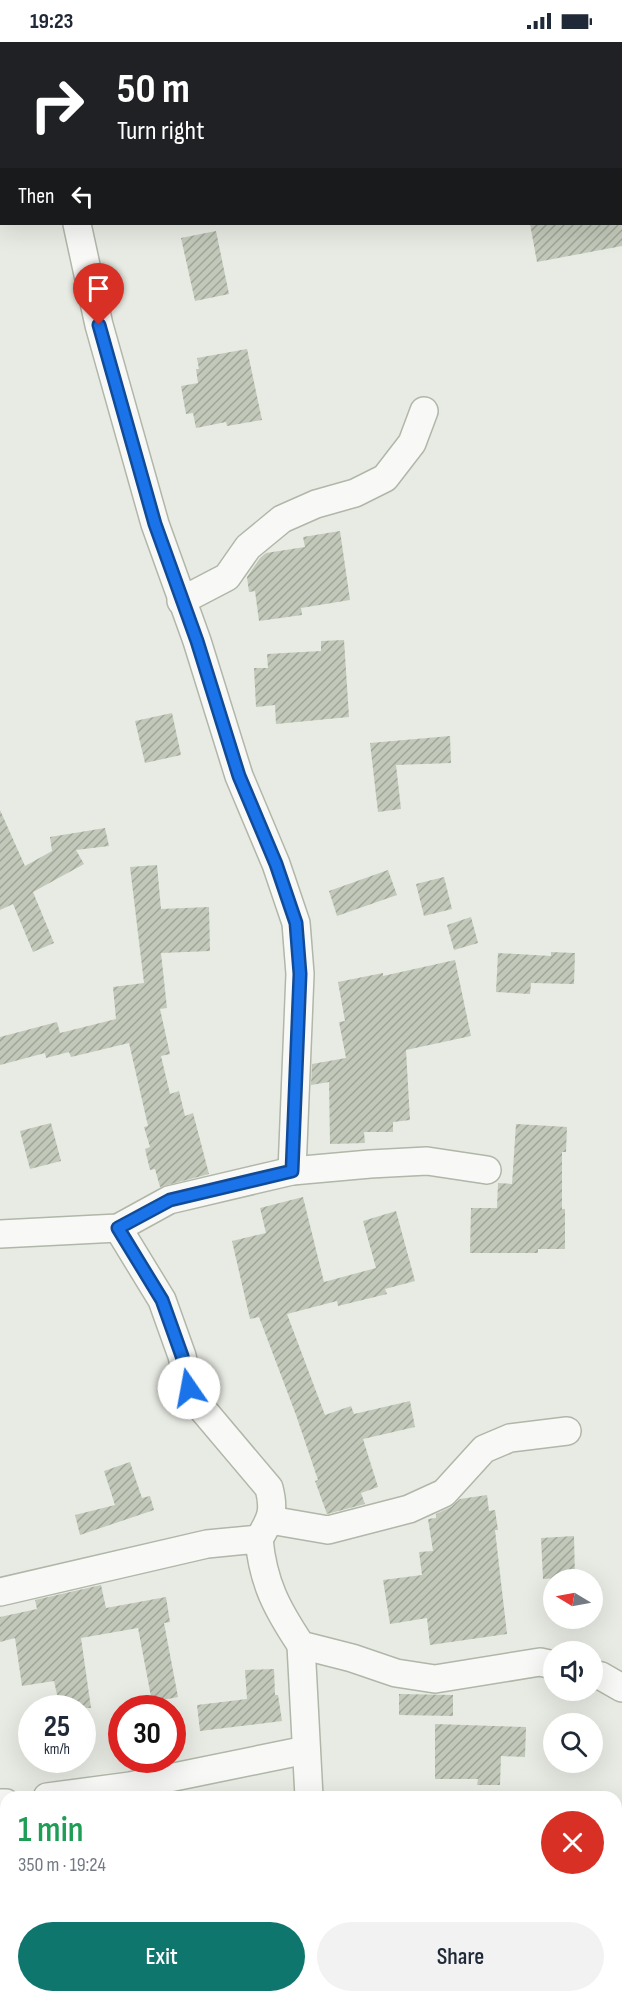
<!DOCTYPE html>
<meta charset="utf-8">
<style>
:root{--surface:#fff;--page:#f2f2f3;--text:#1f2937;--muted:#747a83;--accent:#0f766e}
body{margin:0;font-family:"Sofia Sans Condensed",sans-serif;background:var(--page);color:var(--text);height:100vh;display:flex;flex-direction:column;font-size:22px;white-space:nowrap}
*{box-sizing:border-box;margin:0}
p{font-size:20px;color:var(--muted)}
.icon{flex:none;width:33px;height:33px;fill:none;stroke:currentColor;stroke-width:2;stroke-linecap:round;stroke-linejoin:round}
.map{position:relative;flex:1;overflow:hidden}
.panel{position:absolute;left:0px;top:1749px;width:622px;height:212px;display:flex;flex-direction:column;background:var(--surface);border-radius:18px 18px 0 0;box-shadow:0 6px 24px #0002}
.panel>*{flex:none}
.guide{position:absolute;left:0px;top:0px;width:622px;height:183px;box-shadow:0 6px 24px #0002;background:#202124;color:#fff;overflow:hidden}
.needle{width:39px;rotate:280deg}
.tools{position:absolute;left:543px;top:1527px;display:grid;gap:12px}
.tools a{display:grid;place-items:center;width:60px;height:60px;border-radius:50%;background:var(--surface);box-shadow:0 6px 24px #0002;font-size:30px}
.speed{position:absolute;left:18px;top:1653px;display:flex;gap:12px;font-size:30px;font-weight:700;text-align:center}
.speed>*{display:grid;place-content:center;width:78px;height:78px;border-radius:50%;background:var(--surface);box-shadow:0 6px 24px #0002;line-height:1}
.speed small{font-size:15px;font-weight:400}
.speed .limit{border:9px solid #d22;background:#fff;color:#111}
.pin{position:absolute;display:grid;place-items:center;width:51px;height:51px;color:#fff;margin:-62px -26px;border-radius:50% 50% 50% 0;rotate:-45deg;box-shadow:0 0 6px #0007}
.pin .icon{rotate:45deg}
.me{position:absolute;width:66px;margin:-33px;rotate:348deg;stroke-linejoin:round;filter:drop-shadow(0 0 4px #0008)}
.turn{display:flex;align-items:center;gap:21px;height:126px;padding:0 18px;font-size:27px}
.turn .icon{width:78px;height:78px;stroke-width:2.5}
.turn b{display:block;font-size:42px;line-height:51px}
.then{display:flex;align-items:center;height:57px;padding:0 18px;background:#0003;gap:12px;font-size:22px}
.round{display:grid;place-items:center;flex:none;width:63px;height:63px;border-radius:32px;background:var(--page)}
.headline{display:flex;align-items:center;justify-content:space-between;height:102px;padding:0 18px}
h1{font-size:36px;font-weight:600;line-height:45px;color:#1e9e55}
.button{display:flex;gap:12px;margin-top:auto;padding:12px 18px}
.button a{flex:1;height:69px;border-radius:36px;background:var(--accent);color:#fff;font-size:24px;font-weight:600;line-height:69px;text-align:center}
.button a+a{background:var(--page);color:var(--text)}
.status{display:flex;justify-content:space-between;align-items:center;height:42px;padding:0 30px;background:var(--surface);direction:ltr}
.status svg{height:16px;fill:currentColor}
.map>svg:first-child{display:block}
.building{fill:url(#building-hatch)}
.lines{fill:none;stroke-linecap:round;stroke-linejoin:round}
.minor-casing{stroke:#b0b6a8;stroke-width:30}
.minor{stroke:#f8f9f6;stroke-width:27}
.route-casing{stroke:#114b97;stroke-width:15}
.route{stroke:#1a73e8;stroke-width:10}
</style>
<div class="status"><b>19:23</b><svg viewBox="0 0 49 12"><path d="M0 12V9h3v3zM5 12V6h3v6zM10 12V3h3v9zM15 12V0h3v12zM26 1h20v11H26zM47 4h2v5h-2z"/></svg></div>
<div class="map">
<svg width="622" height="1960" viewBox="0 0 622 1960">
<defs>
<pattern id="building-hatch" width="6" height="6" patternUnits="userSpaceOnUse" patternTransform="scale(1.5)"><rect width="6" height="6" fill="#c2c9ba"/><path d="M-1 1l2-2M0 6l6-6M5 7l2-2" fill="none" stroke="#9fa597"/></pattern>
</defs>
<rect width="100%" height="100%" fill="#e8ebe3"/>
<!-- building -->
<g class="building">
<polygon points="530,182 622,182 622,204 537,220"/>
<polygon points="216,189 229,252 195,259 181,196"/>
<polygon points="247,307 262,378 227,384 226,380 196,386 193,371 186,372 181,344 198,341 196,327 199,327 197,316"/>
<polygon points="340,489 350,558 301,566 302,573 259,579 255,549 249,550 247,535 260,516 266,511 305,505 303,495"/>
<polygon points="344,598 349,675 276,682 275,663 256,665 254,626 268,626 267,612 321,609 321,599"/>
<polygon points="172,671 181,713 145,721 135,679"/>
<polygon points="450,694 451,721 396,723 401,767 378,770 370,701"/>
<polygon points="0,768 25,824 52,809 50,795 105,786 109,804 76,808 84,822 33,850 54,901 33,910 13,862 0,868"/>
<polygon points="157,823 161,867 209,865 210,909 161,911 167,966 160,967 170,1012 161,1014 170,1052 179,1049 185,1074 193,1071 209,1132 160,1145 155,1127 150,1128 145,1107 150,1105 144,1085 148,1084 129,1001 71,1015 69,1010 46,1016 45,1011 0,1023 0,995 57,980 60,991 116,977 113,945 144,941 130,825"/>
<polygon points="388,828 397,853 337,874 329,849"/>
<polygon points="444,835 452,867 424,874 416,842"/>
<polygon points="471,875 478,901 454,908 447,883"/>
<polygon points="551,910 575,911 574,942 531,941 530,952 496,950 498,911 551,914"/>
<polygon points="455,918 471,994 406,1008 410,1078 393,1080 393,1090 364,1090 365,1101 330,1102 329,1040 311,1043 312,1022 346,1016 339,980 345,979 338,940 383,931 383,934"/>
<polygon points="51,1081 61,1119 30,1127 20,1089"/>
<polygon points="516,1082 567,1085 566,1110 562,1110 562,1167 565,1167 565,1207 538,1207 538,1211 470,1211 471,1166 497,1166 498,1141 512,1142"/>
<polygon points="303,1155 324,1240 376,1226 363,1179 396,1169 415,1239 385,1247 387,1252 338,1264 337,1259 287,1272 325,1373 351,1364 354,1372 410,1359 415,1385 363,1397 378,1445 361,1451 365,1462 327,1472 315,1439 318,1438 296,1373 259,1275 250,1277 232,1199 266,1191 260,1166"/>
<polygon points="130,1420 142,1456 150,1454 154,1468 80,1493 75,1473 115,1463 104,1429"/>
<polygon points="487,1453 489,1469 495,1468 498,1488 495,1488 507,1592 430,1603 427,1576 390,1582 383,1538 422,1533 419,1510 433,1509 428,1477 436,1476 436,1472 451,1465 460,1457"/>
<polygon points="574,1494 575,1535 543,1537 541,1496"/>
<polygon points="101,1543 106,1566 166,1555 170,1580 164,1581 178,1655 152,1660 138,1586 81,1596 91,1666 60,1666 54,1639 22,1644 15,1596 0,1600 0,1575 37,1567 35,1558"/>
<polygon points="274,1627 275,1653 278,1653 282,1679 200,1689 197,1663 247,1657 245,1628"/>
<polygon points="399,1652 453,1653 453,1674 399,1673"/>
<polygon points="435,1682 526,1685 525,1715 501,1714 500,1743 477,1743 478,1737 435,1737"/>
</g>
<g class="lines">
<defs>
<g id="minor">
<polyline points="11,0 11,2"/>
<polyline points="470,0 473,2"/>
<polyline points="77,182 99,283 155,482 197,599 239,734 276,822 296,881 300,932 292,1129"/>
<polyline points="181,559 227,535 248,505 282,477 316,462 355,451 385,436 412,401 424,369"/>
<path d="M 118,1186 L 162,1258 L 182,1314 L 189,1346 L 199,1363 L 269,1446 C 275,1469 271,1477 259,1497"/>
<polyline points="0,1192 118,1186 169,1158 292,1129 370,1122 427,1119 487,1128"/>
<polyline points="270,1478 328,1488 409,1467 444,1451 484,1407 510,1396 567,1389"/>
<path d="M 0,1550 L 207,1502 L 259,1497 C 263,1541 277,1567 301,1603 L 352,1616 L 396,1631 L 435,1637 L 540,1620 L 554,1623"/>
<polyline points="301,1603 309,1755"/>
<polyline points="592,1632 601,1634 622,1646"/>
<polyline points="47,1755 130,1744 306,1708"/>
<polyline points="0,1761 6,1761"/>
<polyline points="0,1943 6,1942"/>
<polyline points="319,1954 319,1960"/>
</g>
</defs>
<!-- minor casing -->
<use href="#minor" class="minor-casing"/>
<!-- minor -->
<use href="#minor" class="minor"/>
</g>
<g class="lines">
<defs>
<polyline id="route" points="99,283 155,482 197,599 239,734 276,822 296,881 300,932 292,1129 170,1158 118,1186 162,1258 182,1314 189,1346"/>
</defs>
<!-- route casing -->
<use href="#route" class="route-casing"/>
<!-- route -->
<use href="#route" class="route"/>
</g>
</svg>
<div class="tools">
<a><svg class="needle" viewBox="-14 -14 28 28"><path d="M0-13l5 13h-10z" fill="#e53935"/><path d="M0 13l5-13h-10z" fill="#747a83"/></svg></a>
<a><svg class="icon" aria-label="sound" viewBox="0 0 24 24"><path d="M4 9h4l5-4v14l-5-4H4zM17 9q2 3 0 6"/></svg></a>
<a><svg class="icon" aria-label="search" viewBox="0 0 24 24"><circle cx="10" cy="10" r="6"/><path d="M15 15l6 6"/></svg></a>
</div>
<div class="speed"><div>25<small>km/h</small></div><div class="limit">30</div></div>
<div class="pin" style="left:99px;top:283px;background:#d93025"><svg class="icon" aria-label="arrive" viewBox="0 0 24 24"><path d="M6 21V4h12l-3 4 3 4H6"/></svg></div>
<svg class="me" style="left:189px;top:1346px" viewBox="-20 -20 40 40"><circle r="19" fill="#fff"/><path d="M0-13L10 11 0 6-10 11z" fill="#1a73e8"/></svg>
<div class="guide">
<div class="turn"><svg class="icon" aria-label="right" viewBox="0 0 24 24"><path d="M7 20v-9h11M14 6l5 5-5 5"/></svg><div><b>50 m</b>Turn right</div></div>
<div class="then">Then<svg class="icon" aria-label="left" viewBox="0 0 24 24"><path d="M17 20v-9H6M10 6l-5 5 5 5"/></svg></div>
</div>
<section class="panel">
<div class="headline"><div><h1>1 min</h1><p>350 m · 19:24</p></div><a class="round" style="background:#d93025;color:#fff"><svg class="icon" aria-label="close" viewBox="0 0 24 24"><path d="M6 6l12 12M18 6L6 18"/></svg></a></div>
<div class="button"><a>Exit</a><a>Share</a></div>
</section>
</div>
